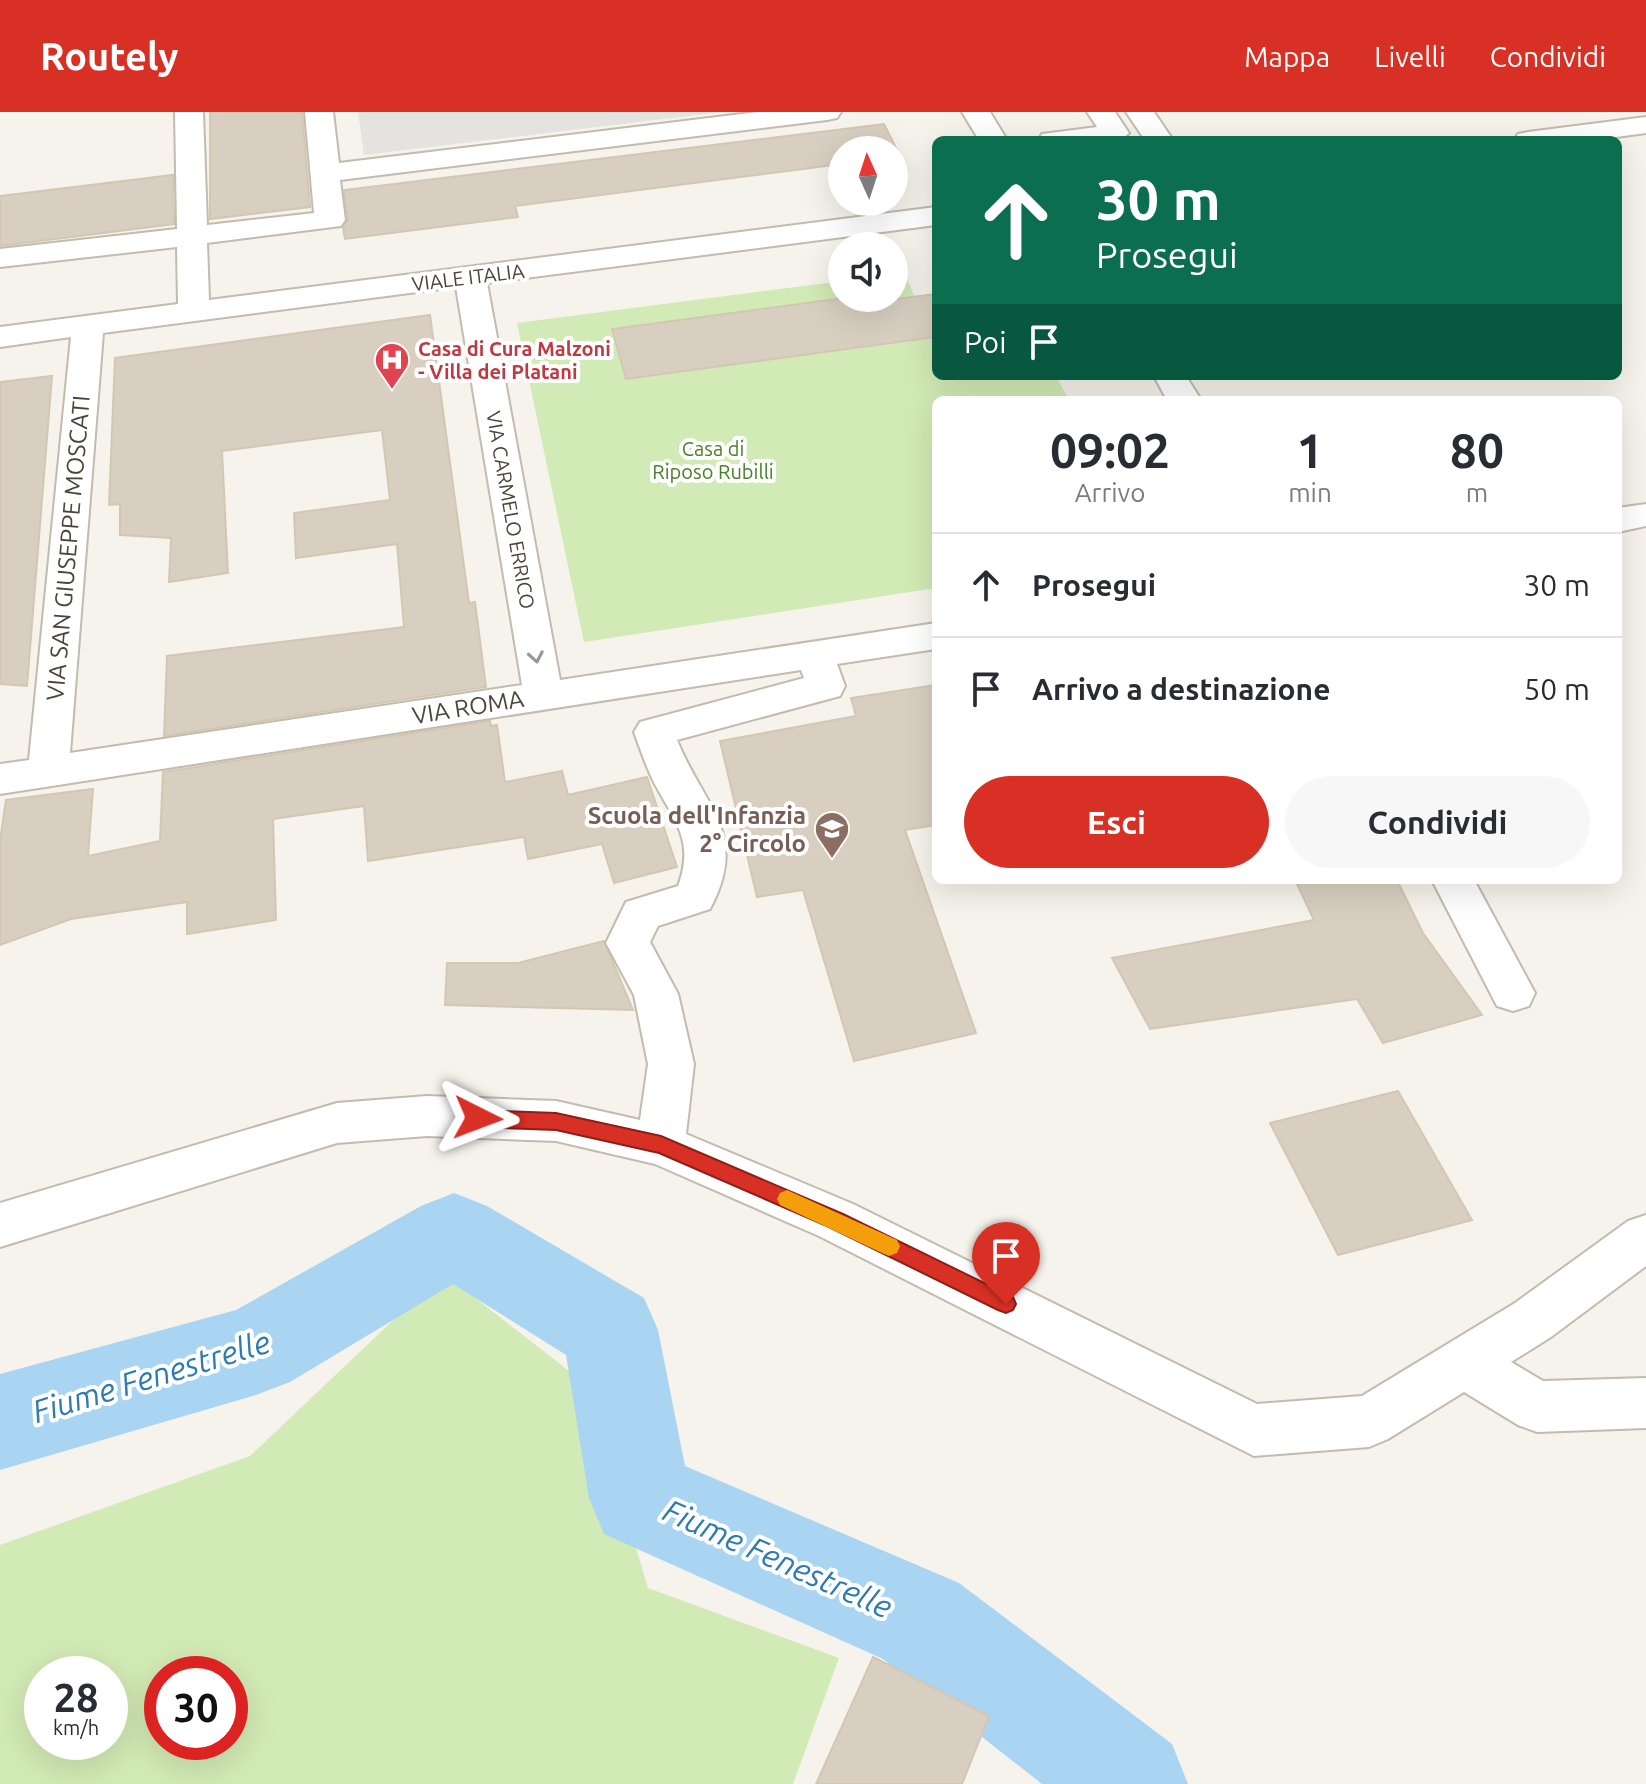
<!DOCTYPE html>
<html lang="it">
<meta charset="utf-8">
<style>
:root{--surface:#fff;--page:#f7f7f7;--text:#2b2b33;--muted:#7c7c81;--line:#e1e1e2;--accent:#d93025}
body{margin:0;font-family:Ubuntu,sans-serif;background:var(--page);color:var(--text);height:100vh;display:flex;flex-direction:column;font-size:30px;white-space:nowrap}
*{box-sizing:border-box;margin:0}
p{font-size:26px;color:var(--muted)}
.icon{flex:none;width:44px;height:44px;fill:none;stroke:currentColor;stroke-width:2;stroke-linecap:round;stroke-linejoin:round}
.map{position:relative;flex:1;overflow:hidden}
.sheet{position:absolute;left:932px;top:284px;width:690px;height:488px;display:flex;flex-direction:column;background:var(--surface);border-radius:12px;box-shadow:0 8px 32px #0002}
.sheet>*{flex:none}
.hud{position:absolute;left:932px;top:24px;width:690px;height:244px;border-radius:12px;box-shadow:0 8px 32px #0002;background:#0b6e4f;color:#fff;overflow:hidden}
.needle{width:52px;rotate:357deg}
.controls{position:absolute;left:828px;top:24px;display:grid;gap:16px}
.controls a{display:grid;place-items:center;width:80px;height:80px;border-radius:50%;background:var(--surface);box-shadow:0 8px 32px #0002;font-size:40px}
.speed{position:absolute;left:24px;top:1544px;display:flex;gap:16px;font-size:40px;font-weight:700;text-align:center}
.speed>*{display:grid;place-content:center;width:104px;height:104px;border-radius:50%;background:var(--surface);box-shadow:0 8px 32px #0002;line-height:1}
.speed small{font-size:20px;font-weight:400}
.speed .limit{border:12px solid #d22;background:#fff;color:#111}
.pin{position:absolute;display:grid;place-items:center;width:68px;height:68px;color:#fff;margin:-82px -34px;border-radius:50% 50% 50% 0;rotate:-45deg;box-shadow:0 0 8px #0007}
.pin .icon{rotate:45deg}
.me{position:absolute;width:88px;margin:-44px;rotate:93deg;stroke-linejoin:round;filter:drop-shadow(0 0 6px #0008)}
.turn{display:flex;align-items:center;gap:28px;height:168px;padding:0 32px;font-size:36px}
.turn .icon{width:104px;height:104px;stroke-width:2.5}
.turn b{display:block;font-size:56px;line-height:68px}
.then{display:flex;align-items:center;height:76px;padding:0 32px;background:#0003;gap:16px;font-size:30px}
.eta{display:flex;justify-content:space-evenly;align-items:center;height:136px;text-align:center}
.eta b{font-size:48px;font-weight:700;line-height:56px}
.primary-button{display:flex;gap:16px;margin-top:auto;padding:16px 32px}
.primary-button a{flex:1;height:92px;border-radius:48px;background:var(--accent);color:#fff;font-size:32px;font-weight:700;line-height:92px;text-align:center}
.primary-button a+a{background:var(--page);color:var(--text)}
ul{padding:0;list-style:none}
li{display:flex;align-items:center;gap:24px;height:104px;padding:0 32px;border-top:2px solid var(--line)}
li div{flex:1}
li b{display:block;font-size:30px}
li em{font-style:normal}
header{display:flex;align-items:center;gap:48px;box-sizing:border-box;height:112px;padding:0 40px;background:var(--accent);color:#fff}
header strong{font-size:38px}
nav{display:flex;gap:44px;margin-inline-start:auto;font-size:28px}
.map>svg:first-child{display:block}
.green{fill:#d2eab5;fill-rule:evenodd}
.parking{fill:#e5e3e0}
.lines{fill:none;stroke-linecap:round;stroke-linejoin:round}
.river{fill:#a9d4f2;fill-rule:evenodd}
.building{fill:#d8cfc1;stroke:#d3c7b4;stroke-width:2}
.minor-casing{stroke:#c2bbae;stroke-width:4}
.minor{fill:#fff;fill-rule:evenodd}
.oneway{stroke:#9c9892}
.route{fill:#d93025;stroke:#8d1f18;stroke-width:2}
.slow{fill:#f59e0b}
.labels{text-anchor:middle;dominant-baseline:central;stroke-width:8;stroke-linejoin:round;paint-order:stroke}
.far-street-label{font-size:20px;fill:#4b4439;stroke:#fff}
.far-health-label{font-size:20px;font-weight:bold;fill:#be3a42;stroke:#fff;text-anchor:start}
.far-park-label{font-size:20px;fill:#4a7f2a;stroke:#fff}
.street-label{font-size:24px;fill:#4b4439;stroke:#fff}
.education-label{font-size:24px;font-weight:bold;fill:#785e54;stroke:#fff;text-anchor:end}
.near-water-label{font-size:32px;font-style:italic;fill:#2e7ab2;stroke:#fff}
</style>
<header>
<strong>Routely</strong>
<nav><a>Mappa</a><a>Livelli</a><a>Condividi</a></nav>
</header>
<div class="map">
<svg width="1646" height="1672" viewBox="0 0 1646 1672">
<rect width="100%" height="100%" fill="#f6f3ec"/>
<!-- green -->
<g class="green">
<polygon points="904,161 936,231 936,264 1056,264 1069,288 936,288 936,476 584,530 517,211 842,169 842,186 894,186 894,163"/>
<path d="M 443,1161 L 587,1273 L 648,1476 L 839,1546 L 793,1672 L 0,1672 L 0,1433 L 250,1344 ZM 42,1562 L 110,1562 L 110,1630 L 42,1630 ZM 162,1562 L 230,1562 L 230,1630 L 162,1630 Z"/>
</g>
<!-- parking -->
<polygon class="parking" points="358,0 722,0 364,43"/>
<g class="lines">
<!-- river -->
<polygon class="river" points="454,1081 487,1094 644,1186 658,1218 685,1354 959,1471 1172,1632 1188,1672 1042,1672 883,1547 604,1422 589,1386 566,1243 453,1172 290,1270 256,1283 0,1358 0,1262 236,1198 421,1094"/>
</g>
<!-- building -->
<g class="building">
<polygon points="210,0 302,0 310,95 210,107"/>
<polygon points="884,12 906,56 894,58 894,38 842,38 842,64 834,53 515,94 518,105 345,127 343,116 348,108 344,78"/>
<polygon points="173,63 174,112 0,134 0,84"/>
<polygon points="936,182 936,225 626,267 612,217 844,186 863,186 866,191"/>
<polygon points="430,203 469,491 475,490 486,575 164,624 167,544 404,515 397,432 296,446 294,401 390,388 382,318 222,339 228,461 169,470 171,426 120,423 120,392 109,393 115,246"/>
<polygon points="52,264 27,574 0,572 0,270"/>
<polygon points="936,573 936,713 905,718 976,921 854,949 803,778 757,785 720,629 856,604 851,586"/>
<polygon points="490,609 491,614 497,613 505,670 562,659 568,683 647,665 677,755 614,771 602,732 528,747 524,725 368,749 364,694 273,707 276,808 187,822 187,790 71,807 0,833 0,729 6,688 93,677 88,744 160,729 163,660"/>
<polygon points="1295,768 1397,768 1423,821 1482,903 1383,931 1357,887 1150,917 1112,846 1314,808"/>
<polygon points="604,829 633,898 445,893 447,851 518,851"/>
<polygon points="1398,979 1472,1108 1338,1143 1270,1011"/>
<polygon points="873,1545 989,1604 962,1672 816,1672"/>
</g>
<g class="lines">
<defs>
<g id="minor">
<path d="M 175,0 L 203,0 L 207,113 L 314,101 L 305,0 L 333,0 L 339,51 L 758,0 L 841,0 L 837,6 L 827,8 L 340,68 L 345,108 L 341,114 L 207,131 L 209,188 L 936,95 L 936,113 L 487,171 L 560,568 L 936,511 L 936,537 L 837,552 L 845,574 L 840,584 L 677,628 C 704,695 750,722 710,797 L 658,814 L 650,830 L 678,882 L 694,952 L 686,1022 L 853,1092 L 1257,1292 L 1362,1284 L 1515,1191 L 1628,1109 L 1646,1103 L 1646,1154 L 1551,1225 L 1511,1250 L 1543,1269 L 1646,1266 L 1646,1316 L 1537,1320 L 1518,1313 L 1464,1280 L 1388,1327 L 1369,1335 L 1254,1344 L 819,1124 L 655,1052 L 556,1029 L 427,1024 L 337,1031 L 0,1135 L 0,1091 L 337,991 L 427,984 L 556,989 L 640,1008 L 648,952 L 634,883 L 606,831 L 626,790 L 678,774 C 697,724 669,704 650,662 C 644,648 639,634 634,620 L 640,610 L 804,566 L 801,558 L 0,682 L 0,652 L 29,648 L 71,225 L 0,235 L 0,215 L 178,192 L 177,135 L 0,155 L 0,137 L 177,117 ZM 456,175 L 522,573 L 70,641 L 103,221 Z"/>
<polygon points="962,0 990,0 1007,28 979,28"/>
<polygon points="1087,0 1115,0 1129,21 1121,28 1038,28 1042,22 1097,15"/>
<polygon points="1126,0 1154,0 1173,28 1145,28"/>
<polygon points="1646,5 1646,21 1594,28 1514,28 1518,22 1528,20"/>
<polygon points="1154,264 1186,264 1201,288 1167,288"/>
<polygon points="1646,392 1646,414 1618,420 1618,396"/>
<polygon points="1432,768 1474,768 1535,881 1529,894 1513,899 1497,894"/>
</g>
</defs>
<!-- minor casing -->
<use href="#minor" class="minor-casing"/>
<!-- minor -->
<use href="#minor" class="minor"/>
</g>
<!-- one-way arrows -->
<defs><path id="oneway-chevron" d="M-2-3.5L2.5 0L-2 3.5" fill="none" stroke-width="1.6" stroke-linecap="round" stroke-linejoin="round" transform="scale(2)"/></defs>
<use class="oneway" href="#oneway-chevron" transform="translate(536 545) rotate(80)"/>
<!-- route -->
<polygon class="route" points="478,998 556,1001 661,1024 843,1102 1013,1185 1016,1192 1013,1198 1006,1201 998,1198 829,1115 659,1041 556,1018 478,1015 471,1012 469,1006 471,1000"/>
<!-- slow -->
<polygon class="slow" points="787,1078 897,1128 900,1134 897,1141 889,1144 882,1141 780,1093 777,1087 780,1081"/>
<!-- icons -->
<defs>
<symbol id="hospital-pin" viewBox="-11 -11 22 30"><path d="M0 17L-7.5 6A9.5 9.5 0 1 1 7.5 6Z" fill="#e0444e" stroke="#fff"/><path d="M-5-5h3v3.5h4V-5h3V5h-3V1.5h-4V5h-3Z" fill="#fff"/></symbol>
<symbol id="school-pin" viewBox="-11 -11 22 30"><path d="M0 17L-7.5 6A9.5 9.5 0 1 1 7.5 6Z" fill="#8d6e63" stroke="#fff"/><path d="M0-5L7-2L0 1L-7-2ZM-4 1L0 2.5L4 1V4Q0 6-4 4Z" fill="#fff"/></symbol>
</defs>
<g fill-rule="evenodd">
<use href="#hospital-pin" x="372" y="228" width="40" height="54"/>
<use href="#school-pin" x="812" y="697" width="40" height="54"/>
</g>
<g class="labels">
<!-- far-street labels -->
<g class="far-street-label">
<text transform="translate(468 165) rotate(-7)">VIALE ITALIA</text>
<text transform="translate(511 398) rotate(80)">VIA CARMELO ERRICO</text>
</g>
<!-- far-health labels -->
<g class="far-health-label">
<text x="418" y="236">Casa di Cura Malzoni<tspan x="418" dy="23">- Villa dei Platani</tspan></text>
</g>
<!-- far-park labels -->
<g class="far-park-label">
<text x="713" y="336">Casa di<tspan x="713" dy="23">Riposo Rubilli</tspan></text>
</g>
<!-- street labels -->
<g class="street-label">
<text transform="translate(68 436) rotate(-85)">VIA SAN GIUSEPPE MOSCATI</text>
<text transform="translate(468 595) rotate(-9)">VIA ROMA</text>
</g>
<!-- education labels -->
<g class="education-label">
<text x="806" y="703">Scuola dell'Infanzia<tspan x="806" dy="28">2° Circolo</tspan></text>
</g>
<!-- near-water labels -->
<g class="near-water-label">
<text transform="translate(151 1264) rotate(-17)">Fiume Fenestrelle</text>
<text transform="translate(778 1446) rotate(24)">Fiume Fenestrelle</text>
</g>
</g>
</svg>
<div class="controls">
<a><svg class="needle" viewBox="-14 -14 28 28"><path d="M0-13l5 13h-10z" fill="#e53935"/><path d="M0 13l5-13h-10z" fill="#7c7c81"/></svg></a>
<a><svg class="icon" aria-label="sound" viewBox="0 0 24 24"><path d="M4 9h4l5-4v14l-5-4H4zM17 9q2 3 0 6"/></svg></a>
</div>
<div class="speed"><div>28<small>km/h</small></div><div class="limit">30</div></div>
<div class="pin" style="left:1006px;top:1192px;background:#d93025"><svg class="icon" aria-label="arrive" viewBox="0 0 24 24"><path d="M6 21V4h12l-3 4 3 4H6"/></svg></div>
<svg class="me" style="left:478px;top:1006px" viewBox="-20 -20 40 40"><path d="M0-17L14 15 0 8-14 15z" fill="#d93025" stroke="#fff" stroke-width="4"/></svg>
<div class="hud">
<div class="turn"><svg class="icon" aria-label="ahead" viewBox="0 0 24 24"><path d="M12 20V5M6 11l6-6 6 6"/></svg><div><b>30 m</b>Prosegui</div></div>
<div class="then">Poi<svg class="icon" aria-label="arrive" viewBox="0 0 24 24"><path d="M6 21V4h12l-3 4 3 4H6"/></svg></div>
</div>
<section class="sheet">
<div class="eta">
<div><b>09:02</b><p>Arrivo</p></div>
<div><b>1</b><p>min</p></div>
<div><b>80</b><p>m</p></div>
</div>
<ul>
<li><svg class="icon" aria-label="ahead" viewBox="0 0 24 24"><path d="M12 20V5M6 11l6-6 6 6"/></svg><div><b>Prosegui</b></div><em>30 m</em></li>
<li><svg class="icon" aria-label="arrive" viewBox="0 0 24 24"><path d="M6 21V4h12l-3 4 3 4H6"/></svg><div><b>Arrivo a destinazione</b></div><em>50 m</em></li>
</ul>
<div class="primary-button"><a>Esci</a><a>Condividi</a></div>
</section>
</div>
